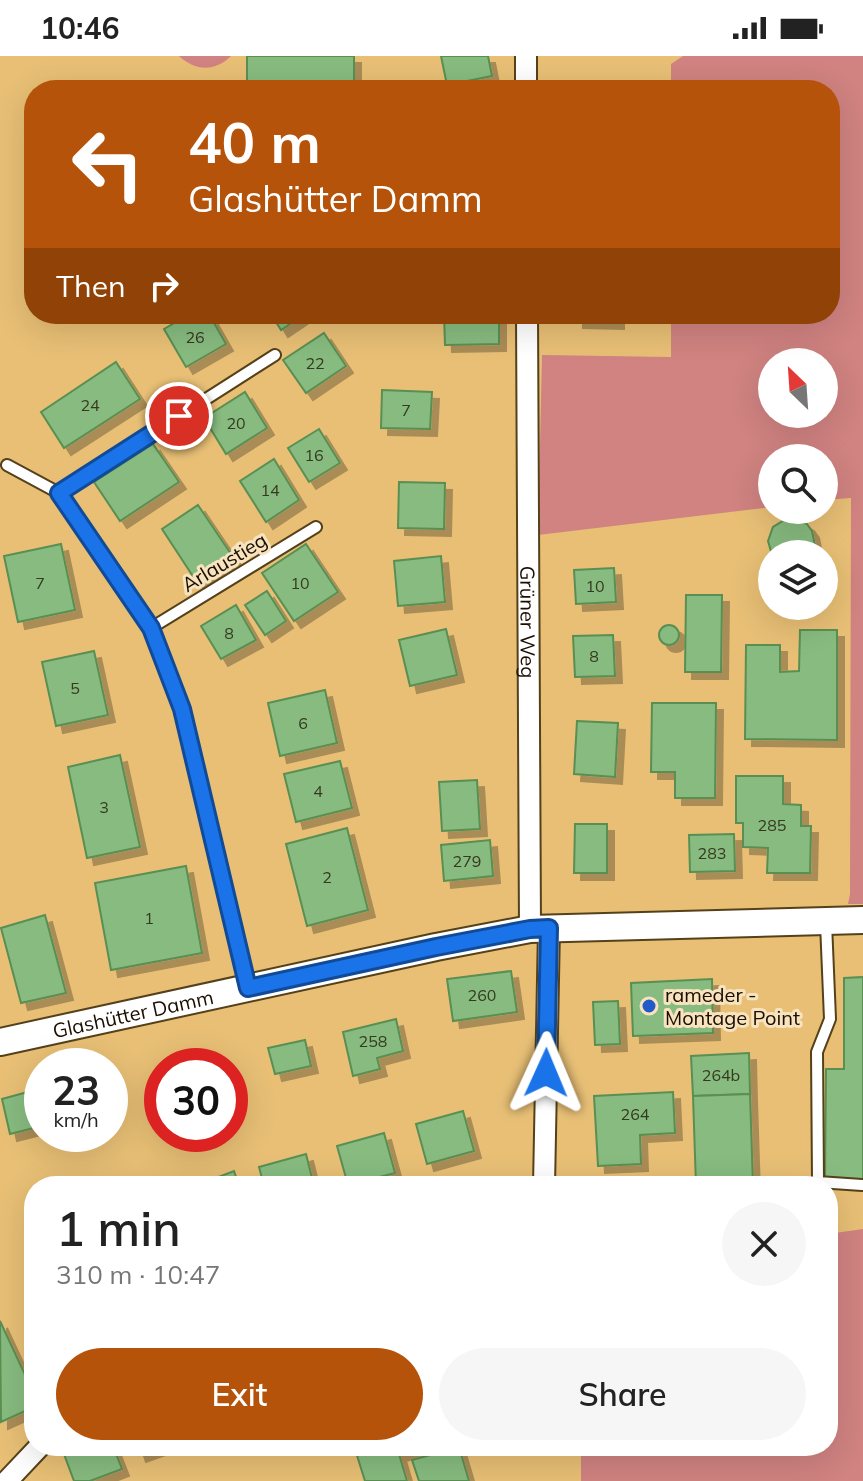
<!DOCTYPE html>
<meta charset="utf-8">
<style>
:root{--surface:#fff;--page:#f6f6f6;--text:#222;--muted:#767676;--accent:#b45309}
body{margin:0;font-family:Mulish,sans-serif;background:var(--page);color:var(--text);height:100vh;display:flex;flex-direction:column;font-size:30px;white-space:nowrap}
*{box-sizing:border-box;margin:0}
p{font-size:26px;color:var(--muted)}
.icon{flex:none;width:44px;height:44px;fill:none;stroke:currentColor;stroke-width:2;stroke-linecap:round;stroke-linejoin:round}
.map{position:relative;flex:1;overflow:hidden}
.sheet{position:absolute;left:24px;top:1120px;width:814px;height:280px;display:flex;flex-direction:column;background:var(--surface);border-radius:32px;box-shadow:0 8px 32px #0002}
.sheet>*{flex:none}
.top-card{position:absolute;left:24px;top:24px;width:816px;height:244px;border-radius:32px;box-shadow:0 8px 32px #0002;background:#b45309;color:#fff;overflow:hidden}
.needle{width:52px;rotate:335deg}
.fabs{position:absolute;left:758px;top:292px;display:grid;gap:16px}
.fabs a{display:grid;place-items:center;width:80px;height:80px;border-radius:50%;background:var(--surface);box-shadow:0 8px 32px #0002;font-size:40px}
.speed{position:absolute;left:24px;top:992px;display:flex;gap:16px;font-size:40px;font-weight:700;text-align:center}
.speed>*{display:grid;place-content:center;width:104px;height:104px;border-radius:50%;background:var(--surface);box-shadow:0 8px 32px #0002;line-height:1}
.speed small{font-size:20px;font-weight:400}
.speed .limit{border:12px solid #d22;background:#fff;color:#111}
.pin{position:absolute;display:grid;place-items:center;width:68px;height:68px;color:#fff;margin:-34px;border:4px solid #fff;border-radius:50%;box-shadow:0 2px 8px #0007}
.me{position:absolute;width:88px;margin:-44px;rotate:1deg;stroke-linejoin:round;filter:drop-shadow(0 0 6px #0008)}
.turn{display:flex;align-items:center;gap:28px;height:168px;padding:0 32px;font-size:36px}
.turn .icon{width:104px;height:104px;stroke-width:2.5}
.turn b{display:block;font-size:56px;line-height:68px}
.then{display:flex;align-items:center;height:76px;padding:0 32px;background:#0003;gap:16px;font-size:30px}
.round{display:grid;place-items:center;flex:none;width:84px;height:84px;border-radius:42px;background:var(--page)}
.head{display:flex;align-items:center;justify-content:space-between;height:136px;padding:0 32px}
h1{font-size:48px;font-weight:600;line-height:60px}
.button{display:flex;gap:16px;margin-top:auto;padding:16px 32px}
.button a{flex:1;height:92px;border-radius:48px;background:var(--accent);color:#fff;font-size:32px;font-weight:600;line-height:92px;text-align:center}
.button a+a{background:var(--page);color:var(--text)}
.status{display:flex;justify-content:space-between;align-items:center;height:56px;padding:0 40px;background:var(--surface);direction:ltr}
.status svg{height:22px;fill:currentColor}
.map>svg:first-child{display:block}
.green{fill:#d08381;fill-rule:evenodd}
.building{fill:#87bb7f;stroke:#5a8f53;stroke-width:2;filter:url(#shadow)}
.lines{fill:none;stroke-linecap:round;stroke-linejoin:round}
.service-casing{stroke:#554119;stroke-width:14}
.minor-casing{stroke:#554119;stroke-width:24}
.tertiary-casing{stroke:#554119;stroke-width:30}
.service{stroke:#fff;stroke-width:10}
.minor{stroke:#fff;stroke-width:20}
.tertiary{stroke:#fff;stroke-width:26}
.route-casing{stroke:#114b97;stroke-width:20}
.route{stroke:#1a73e8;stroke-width:14}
.poi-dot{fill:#215bc8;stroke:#f8e3bf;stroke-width:3}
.labels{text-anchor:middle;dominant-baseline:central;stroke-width:6;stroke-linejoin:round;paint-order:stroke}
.number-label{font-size:16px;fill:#353920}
.street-label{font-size:20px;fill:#1a0e00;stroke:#f8e3bf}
.poi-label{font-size:20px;fill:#1a0e00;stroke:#f8e3bf;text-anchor:start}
</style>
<div class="status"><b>10:46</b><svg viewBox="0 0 49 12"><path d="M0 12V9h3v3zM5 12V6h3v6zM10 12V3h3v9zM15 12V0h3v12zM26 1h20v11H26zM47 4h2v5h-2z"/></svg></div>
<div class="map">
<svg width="863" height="1425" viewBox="0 0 863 1425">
<defs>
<filter id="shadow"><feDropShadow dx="7" dy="7" stdDeviation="0" flood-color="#0004"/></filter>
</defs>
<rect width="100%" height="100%" fill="#e8bf75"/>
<!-- green -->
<g class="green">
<path d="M 179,0 L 231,0 C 215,16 195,15 179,0 Z"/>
<path d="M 683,0 L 863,0 L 863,848 L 848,848 L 850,838 L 851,442 L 824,444 L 824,402 L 772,402 L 772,451 L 538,479 L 542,299 L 671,301 L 671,258 L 830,258 L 830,34 L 671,34 L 671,8 ZM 772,306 L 824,306 L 824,358 L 772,358 Z"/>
<polygon points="863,1173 863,1425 581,1425 581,1390 828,1390 828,1178"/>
</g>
<!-- building -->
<g class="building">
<rect x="247" y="0" width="107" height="34"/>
<polygon points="441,0 488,0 492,20 447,29"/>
<polygon points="614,28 614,34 573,34 573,29"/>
<polygon points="190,258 209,258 226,288 186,311 164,273"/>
<polygon points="271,258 305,258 281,274"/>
<polygon points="444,258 499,258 499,288 445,289"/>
<polygon points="576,258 617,258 617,266 576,265"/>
<polygon points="324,277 346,310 306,337 283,304"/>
<polygon points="116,306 140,343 64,392 41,356"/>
<polygon points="382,334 432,336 430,373 381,372"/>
<polygon points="245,336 267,372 226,398 204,362"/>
<polygon points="319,373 340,407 309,426 288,392"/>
<polygon points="153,388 179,426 120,465 94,426"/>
<polygon points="274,403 299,444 266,466 240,425"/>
<polygon points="399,426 445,427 444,473 398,472"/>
<polygon points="198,449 237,507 200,531 162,473"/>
<polygon points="793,462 807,468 812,475 815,490 812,498 772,498 772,499 768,485 773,471 786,463"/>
<polygon points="61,488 75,554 18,566 4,500"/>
<polygon points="306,488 338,536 294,565 262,517"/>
<polygon points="441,500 445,546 398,550 394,505"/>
<polygon points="614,512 616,546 576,548 574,514"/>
<polygon points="267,535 286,565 265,579 245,549"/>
<polygon points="686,539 722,539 721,616 685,616"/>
<polygon points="236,549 256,584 221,603 201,570"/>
<circle cx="669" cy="579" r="10"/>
<polygon points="446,573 457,619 410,630 399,584"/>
<polygon points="800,574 837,574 837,684 745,683 746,589 780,589 780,616 799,615"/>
<polygon points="613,579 615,620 575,621 573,580"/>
<polygon points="94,595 108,659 56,670 42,606"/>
<polygon points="325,634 337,687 280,700 268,647"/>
<polygon points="652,647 716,647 715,742 675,742 675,716 651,716"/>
<polygon points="577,665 618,667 615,721 574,718"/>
<polygon points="120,699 140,791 87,802 68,711"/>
<polygon points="340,705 352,752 296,766 284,718"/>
<polygon points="736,720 783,720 783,748 801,749 801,770 811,770 810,817 767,817 768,792 743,791 743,767 736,767"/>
<polygon points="477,724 480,773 442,775 439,726"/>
<polygon points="575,768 607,768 607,817 574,817"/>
<polygon points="347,772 368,854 307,870 286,788"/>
<polygon points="734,778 735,815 690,816 689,779"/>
<polygon points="490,784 493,820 444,825 441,789"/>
<polygon points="186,810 202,897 111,914 95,827"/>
<polygon points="45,859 66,937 21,947 1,872"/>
<polygon points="511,915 517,956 453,965 447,923"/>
<polygon points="863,921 863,1123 825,1123 826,1013 844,1013 844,922"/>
<polygon points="712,923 713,977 633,980 631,927"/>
<polygon points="618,945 620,988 595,989 593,946"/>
<polygon points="396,963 403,995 377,1002 380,1013 353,1020 343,976"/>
<polygon points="305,984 311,1010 275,1018 268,992"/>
<polygon points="749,997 750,1038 693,1040 691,1000"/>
<polygon points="162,1014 162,1047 155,1016"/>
<polygon points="42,1032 42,1070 10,1078 2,1043"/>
<polygon points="673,1036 675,1077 640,1079 641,1108 598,1110 594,1040"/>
<polygon points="750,1038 753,1130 696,1130 693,1040"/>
<polygon points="463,1055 474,1095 427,1108 416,1068"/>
<polygon points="384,1077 395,1117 348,1129 337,1090"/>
<polygon points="306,1098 314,1130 264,1130 259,1111"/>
<polygon points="234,1115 239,1130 195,1130"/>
<polygon points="0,1265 34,1338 34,1351 1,1366"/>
<polygon points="61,1390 113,1390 122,1413 90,1425 74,1425"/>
<polygon points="136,1390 164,1390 139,1399"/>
<polygon points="354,1390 427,1390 399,1398 407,1425 365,1425"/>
<polygon points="459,1391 469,1425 419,1425 412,1404"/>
</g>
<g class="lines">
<defs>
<g id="service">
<polyline points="7,409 59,437 151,572 182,653 247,930"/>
<polyline points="59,437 275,299"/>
<polyline points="151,572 316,471"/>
<polyline points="826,867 830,963 817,996 818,1126 862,1129"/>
</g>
<g id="minor">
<polyline points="526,0 526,34"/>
<path id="s1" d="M 527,258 L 530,873"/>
<polyline points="544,1130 549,872"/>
<polyline points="7,1425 40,1390"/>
</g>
<g id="tertiary">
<path id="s2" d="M 0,986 L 436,891 L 530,873 L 863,864"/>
</g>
</defs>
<!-- service casing -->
<use href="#service" class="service-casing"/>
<!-- minor casing -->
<use href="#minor" class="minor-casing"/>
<!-- tertiary casing -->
<use href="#tertiary" class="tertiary-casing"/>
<!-- service -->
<use href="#service" class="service"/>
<!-- minor -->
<use href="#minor" class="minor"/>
<!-- tertiary -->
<use href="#tertiary" class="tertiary"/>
</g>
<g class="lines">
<defs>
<polyline id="route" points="179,360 59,437 151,572 182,653 248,932 436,891 530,873 549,872 546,1017"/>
</defs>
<!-- route casing -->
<use href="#route" class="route-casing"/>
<!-- route -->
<use href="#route" class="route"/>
</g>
<!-- markers -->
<circle class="poi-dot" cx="649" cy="950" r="8"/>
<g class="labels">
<!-- number labels -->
<g class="number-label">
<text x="195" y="281">26</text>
<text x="315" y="307">22</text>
<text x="90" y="349">24</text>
<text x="406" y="354">7</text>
<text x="236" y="367">20</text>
<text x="314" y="399">16</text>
<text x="270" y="434">14</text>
<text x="40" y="527">7</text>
<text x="300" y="527">10</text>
<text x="595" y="530">10</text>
<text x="229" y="577">8</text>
<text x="594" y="600">8</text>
<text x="75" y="632">5</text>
<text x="303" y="667">6</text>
<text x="318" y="735">4</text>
<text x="104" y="751">3</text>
<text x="772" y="769">285</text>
<text x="712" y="797">283</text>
<text x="467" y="805">279</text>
<text x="327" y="821">2</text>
<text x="149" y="862">1</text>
<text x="482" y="939">260</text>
<text x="373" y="985">258</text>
<text x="721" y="1019">264b</text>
<text x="635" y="1058">264</text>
</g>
<!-- street labels -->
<g class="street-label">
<text transform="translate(224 506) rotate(-31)">Arlaustieg</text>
<text stroke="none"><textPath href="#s1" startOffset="308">Grüner Weg</textPath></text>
<text stroke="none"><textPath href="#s2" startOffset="136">Glashütter Damm</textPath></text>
</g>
<!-- poi labels -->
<g class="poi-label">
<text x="665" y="938">rameder -<tspan x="665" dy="23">Montage Point</tspan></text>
</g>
</g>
</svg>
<div class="fabs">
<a><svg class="needle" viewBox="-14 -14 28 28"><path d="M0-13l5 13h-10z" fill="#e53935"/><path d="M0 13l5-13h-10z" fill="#767676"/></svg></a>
<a><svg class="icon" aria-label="search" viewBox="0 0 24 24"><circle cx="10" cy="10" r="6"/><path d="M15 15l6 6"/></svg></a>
<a><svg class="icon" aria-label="layers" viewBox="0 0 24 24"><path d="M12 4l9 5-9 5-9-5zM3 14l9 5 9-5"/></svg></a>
</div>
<div class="speed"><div>23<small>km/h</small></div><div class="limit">30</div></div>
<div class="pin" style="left:179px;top:360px;background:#d93025"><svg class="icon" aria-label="arrive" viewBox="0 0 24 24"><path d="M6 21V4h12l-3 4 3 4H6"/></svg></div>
<svg class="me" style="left:546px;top:1017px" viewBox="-20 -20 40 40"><path d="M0-17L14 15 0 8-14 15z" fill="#1a73e8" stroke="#fff" stroke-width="4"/></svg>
<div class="top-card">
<div class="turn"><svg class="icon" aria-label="left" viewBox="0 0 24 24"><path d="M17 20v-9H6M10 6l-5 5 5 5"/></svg><div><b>40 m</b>Glashütter Damm</div></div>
<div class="then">Then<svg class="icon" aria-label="right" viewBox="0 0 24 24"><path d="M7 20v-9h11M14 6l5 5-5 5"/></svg></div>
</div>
<section class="sheet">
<div class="head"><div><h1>1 min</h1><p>310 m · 10:47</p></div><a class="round"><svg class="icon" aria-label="close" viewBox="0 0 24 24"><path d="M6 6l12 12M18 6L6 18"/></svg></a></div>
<div class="button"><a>Exit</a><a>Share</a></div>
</section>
</div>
